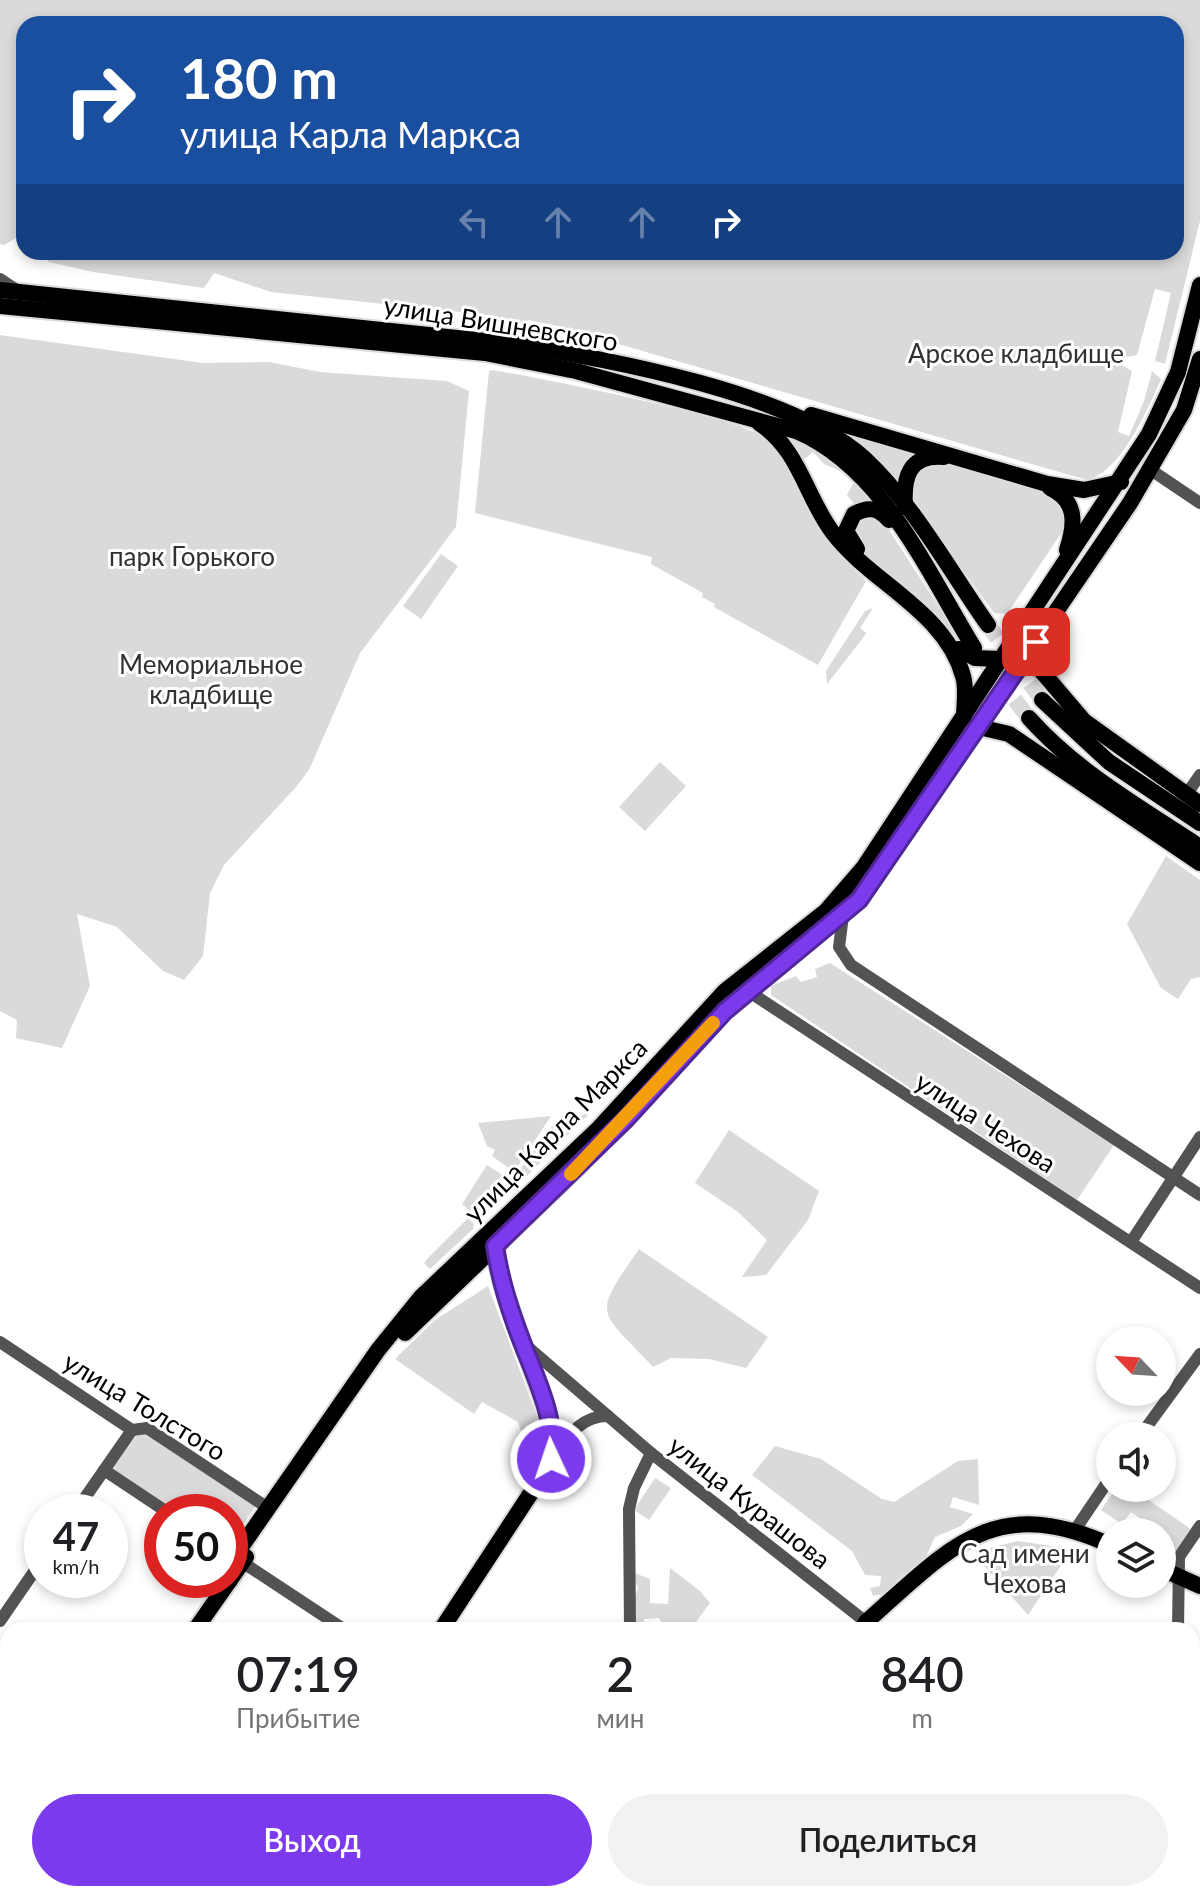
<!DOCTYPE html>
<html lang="ru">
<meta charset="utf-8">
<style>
:root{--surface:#fff;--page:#f2f2f2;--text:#202124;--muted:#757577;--accent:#7c3aed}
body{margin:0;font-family:Lato,sans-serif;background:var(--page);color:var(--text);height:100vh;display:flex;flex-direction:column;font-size:30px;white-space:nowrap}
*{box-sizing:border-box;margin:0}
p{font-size:26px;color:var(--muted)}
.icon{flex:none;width:44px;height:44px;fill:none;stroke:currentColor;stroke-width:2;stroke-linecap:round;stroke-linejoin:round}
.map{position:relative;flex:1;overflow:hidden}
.details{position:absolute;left:0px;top:1622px;width:1200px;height:280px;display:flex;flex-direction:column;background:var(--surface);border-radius:24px 24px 0 0;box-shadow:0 4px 12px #0003}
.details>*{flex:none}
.guide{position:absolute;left:16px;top:16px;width:1168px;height:244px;border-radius:24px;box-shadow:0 4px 12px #0003;background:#1a4fa0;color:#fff;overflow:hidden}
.needle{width:52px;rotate:295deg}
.tools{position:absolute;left:1096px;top:1326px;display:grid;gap:16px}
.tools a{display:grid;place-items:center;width:80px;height:80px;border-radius:50%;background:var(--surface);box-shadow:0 4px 12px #0003;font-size:40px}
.speed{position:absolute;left:24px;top:1494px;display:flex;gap:16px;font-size:40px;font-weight:700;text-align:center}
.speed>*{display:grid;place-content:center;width:104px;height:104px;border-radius:50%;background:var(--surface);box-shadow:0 4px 12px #0003;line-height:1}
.speed small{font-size:20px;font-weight:400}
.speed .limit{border:12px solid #d22;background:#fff;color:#111}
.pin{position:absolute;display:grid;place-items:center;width:68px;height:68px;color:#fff;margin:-34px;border-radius:16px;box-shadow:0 4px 12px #0006}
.me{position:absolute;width:88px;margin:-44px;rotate:357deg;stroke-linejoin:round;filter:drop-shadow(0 0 6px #0008)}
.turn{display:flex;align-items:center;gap:28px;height:168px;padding:0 32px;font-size:36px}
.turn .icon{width:104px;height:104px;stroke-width:2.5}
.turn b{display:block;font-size:56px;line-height:68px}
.lanes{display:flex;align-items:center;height:76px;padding:0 32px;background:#0003;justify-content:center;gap:40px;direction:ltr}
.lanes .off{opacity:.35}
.eta{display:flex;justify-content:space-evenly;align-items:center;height:136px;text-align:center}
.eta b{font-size:48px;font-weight:600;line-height:56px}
.cta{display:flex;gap:16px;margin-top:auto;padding:16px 32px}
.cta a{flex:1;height:92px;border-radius:48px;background:var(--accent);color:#fff;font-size:32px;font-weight:600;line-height:92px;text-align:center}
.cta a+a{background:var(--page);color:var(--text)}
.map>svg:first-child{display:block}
.green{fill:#dadada}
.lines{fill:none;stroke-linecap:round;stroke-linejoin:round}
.major-tunnel{stroke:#d9d9d9;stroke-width:16;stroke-dasharray:16 8;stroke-linecap:butt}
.major-casing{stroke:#dbdbdb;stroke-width:20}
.minor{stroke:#535353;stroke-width:12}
.major{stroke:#000;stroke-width:16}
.route-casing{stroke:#51269a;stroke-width:20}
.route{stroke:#7c3aed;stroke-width:14}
.slow{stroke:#f59e0b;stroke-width:14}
.labels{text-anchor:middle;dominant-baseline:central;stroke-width:6;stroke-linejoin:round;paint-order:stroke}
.street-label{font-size:26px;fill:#000;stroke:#fff}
.park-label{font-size:26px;fill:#313131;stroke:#fff}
</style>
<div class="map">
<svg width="1200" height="1902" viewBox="0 0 1200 1902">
<rect width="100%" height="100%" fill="#fff"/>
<!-- green -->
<g class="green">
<path d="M 0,0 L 1200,0 L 1200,221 L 1165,364 L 1155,361 L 1171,293 L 1155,289 L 1137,355 L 1120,358 L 1119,364 L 1132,371 L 1118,432 L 1129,436 L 1144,401 L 1152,371 L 1161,379 C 1148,409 1121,472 1087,480 L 553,325 L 528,320 L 526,326 L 487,315 L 271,292 L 214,273 L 204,288 L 93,272 L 49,262 L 43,252 L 1176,252 L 1176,24 L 24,24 L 24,241 L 16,238 L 4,245 L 0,244 Z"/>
<polygon points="0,335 203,363 269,362 320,372 447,381 469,391 456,527 360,653 310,768 297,786 224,865 210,893 203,956 184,980 163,971 117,927 77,914 90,986 62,1048 16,1038 17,1020 0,1011"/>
<path d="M 492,370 C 535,377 747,418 770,441 C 789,459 794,483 805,505 C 820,535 842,558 866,581 L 818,665 L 714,607 L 715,604 L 702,597 L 703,593 L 651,564 L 652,557 L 475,513 L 489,371 Z"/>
<polygon points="832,424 931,453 900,484"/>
<path d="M 779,432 C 808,442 870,474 877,505 L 857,509 L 845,528 L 845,517 L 856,506 L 847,495 L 856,478 L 824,464 L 813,452 L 801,462 Z"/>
<polygon points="933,458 1043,490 1060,498 1068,523 1007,614 994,613 909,495 908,479"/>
<polygon points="880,516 969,654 853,541 856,517"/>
<polygon points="441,554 458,566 421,619 403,606"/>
<polygon points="873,608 860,628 866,633 863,638 827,684 826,671 865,611"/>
<polygon points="660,762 686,786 645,831 619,807"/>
<polygon points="1166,856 1200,880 1200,977 1191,979 1178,999 1161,988 1127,924"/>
<polygon points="830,963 1114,1145 1077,1200 771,995 771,986 796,976 801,982 817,977 815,969"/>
<polygon points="591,1112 524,1179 521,1168 552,1126"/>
<polygon points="551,1116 514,1172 492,1156 495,1150 487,1146 478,1123"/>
<polygon points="729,1130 819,1191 808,1220 766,1275 742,1277 767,1240 738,1212 695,1183"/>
<polygon points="487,1165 511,1180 512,1189 480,1219 462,1204"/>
<polygon points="468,1218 474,1224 473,1229 430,1269 424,1263 427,1259"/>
<path d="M 639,1249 L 768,1337 L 746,1368 L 709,1359 L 671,1358 L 653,1367 C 598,1308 591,1318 639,1249 Z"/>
<polygon points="488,1286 542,1429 541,1451 532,1467 518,1422 482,1402 474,1414 395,1359 435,1320"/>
<polygon points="144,1432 257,1504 230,1545 230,1512 171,1512 112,1469 136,1436"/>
<polygon points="775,1446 821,1459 882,1499 894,1502 958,1461 978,1459 979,1505 953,1497 950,1507 973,1514 961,1526 935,1537 917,1576 904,1574 884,1594 873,1596 870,1588 880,1586 881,1576 865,1575 852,1551 752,1475"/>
<polygon points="655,1478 671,1488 649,1520 634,1510"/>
<polygon points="1116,1488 1131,1488 1191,1529 1168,1563 1162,1560 1162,1532 1153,1532 1154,1528 1131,1512 1122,1524 1101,1510"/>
<polygon points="1018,1541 1072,1549 1028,1615 977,1558 977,1551"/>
<polygon points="670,1568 700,1591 710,1603 690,1630 666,1630 659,1618 644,1619 642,1630 630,1630 630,1607 638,1588 632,1572 650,1579 650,1603 668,1604"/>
</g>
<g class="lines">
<!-- major-tunnel -->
<g class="major-tunnel">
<polyline points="988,625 1042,700"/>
<polyline points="985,662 1029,718"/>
</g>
<defs>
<g id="major">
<path d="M 0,290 L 515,344 C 613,361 792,392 865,459 C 914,505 950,571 988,625"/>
<path d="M 0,306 L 485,353 L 576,371 L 796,431 C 883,468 927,571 974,648"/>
<polyline points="811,415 1047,484 1084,490 1121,482"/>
<path d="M 759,423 C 800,450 805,496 833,533 C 871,583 945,611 963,676 C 967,688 964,705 964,718"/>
<path d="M 1050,488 C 1078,501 1075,525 1067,550"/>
<path d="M 905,507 C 903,477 909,454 944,457"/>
<path d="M 857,549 L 846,531 L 854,514 C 869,506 878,508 889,520"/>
<polyline points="1043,639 1038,667 1084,721 1200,804"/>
<polyline points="959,649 975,658 1000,659"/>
<polyline points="1042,700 1109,762 1200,823"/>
<path d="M 1029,718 C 1077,772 1141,808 1200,847"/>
<polyline points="979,727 1009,734 1200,863"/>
<polyline points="405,1333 579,1166 725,1011 859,900 1130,503 1184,410 1200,359"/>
<polyline points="230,1563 378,1350 421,1297 599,1128 725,991 826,911 864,867 1149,434 1178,372 1200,285"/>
<polyline points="1162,1569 1200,1586"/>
<polyline points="230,1580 246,1557"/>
<polyline points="195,1630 230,1580"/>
<polyline points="441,1630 548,1467 553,1440 548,1416 502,1284 492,1242"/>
<path d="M 862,1630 L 866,1622 C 949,1549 993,1492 1110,1545"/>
<polyline points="0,1898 8,1887"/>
<polyline points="261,1902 266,1894"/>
<polyline points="857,1902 857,1894"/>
</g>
</defs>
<!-- major casing -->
<use href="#major" class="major-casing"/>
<!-- minor -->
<g class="minor">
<polyline points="0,279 18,291"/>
<polyline points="1151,470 1200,503"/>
<polyline points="1186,795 1200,775"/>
<polyline points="843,916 839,947 851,965 1200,1195"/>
<polyline points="748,991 1200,1288"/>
<polyline points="1131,1242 1200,1137"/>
<polyline points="0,1342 132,1430 147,1428 268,1508"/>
<polyline points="522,1342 651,1453 866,1622"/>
<polyline points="1140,1436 1200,1354"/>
<path d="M 549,1464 C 566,1441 577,1416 608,1416"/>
<polyline points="104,1470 167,1512"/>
<polyline points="75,1512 132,1430"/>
<polyline points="1075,1530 1110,1478"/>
<polyline points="236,1558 345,1630"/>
<polyline points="0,1621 42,1560"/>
<polyline points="630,1630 629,1509 634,1488 651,1453"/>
<polyline points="1178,1630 1179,1557 1200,1526"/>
<polyline points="0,1714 8,1719"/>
<polyline points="1192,1805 1200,1814"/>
<polyline points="280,1894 292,1902"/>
<polyline points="747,1894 759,1902"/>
<polyline points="1172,1894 1179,1902"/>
<polyline points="574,1902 579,1894"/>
<polyline points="1198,1902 1200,1901"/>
</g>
<!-- major -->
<use href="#major" class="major"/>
</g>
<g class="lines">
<defs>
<path id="route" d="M 551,1459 C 558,1415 529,1365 515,1323 C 506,1298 499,1273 495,1246 L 626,1119 L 725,1011 L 859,900 L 1036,642"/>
</defs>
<!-- route casing -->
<use href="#route" class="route-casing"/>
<!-- route -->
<use href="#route" class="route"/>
<!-- slow -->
<polyline class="slow" points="571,1174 713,1023"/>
</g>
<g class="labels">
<!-- street labels -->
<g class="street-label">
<text transform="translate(501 323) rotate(9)">улица Вишневского</text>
<text transform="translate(986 1122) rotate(33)">улица Чехова</text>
<text transform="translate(555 1130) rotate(-45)">улица Карла Маркса</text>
<text transform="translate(145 1406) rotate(31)">улица Толстого</text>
<text transform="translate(750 1502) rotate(38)">улица Курашова</text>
</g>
<!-- park labels -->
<g class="park-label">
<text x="1016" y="353">Арское кладбище</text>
<text x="192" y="556">парк Горького</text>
<text x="211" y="664">Мемориальное<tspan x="211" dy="30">кладбище</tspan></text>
<text x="1025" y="1553">Сад имени<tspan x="1025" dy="30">Чехова</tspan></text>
</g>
</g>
</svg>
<div class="tools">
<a><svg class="needle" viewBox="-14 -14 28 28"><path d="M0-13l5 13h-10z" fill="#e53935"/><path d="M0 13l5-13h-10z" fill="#757577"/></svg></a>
<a><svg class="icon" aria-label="sound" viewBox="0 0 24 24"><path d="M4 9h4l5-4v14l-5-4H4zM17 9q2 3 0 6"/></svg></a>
<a><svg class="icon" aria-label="layers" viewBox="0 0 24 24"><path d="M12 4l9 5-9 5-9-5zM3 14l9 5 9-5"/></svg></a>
</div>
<div class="speed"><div>47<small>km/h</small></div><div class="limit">50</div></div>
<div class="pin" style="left:1036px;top:642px;background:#d93025"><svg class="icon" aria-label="arrive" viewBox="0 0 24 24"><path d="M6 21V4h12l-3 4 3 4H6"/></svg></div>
<svg class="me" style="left:551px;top:1459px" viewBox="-20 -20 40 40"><circle r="17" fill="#7c3aed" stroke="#fff" stroke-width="3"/><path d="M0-11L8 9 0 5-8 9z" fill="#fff"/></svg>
<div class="guide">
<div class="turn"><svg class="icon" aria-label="right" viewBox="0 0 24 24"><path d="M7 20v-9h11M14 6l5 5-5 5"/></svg><div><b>180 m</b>улица Карла Маркса</div></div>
<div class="lanes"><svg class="icon off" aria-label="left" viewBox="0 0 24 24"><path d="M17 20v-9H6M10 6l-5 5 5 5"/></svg><svg class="icon off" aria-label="ahead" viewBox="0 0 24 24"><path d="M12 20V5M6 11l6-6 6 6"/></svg><svg class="icon off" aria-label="ahead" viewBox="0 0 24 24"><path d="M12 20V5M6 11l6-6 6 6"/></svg><svg class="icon" aria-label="right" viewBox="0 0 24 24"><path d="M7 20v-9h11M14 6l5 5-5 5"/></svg></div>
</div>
<section class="details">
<div class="eta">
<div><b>07:19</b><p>Прибытие</p></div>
<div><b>2</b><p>мин</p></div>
<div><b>840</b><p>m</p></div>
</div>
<div class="cta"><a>Выход</a><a>Поделиться</a></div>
</section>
</div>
